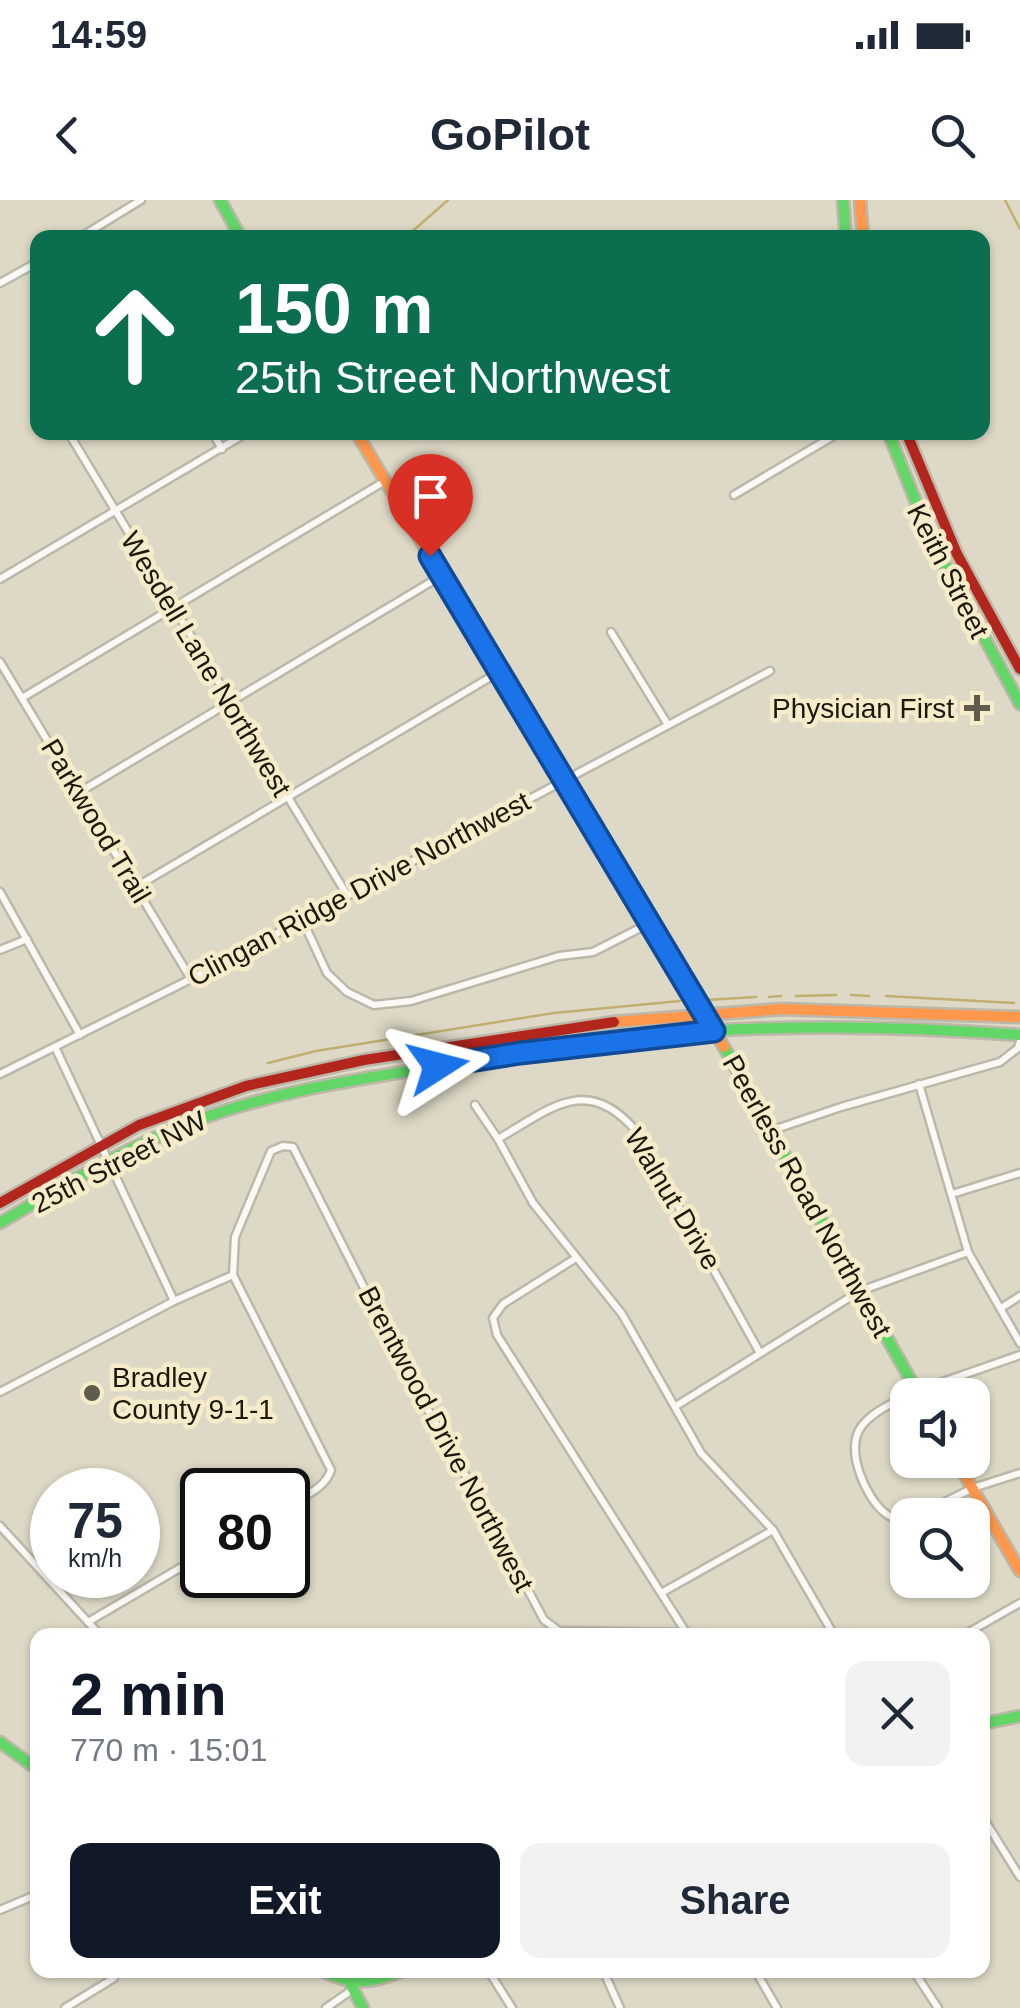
<!DOCTYPE html>
<meta charset="utf-8">
<style>
:root{--surface:#fff;--page:#f2f2f3;--text:#1f2937;--muted:#747a83;--accent:#111827}
body{margin:0;font-family:Arial,sans-serif;background:var(--page);color:var(--text);height:100vh;display:flex;flex-direction:column;font-size:38px;white-space:nowrap}
*{box-sizing:border-box;margin:0}
p{font-size:32px;color:var(--muted)}
.icon{flex:none;width:55px;height:55px;fill:none;stroke:currentColor;stroke-width:2;stroke-linecap:round;stroke-linejoin:round}
.map{position:relative;flex:1;overflow:hidden}
.side{position:absolute;left:30px;top:1428px;width:960px;height:350px;display:flex;flex-direction:column;background:var(--surface);border-radius:20px;box-shadow:0 2px 8px #0004}
.side>*{flex:none}
.banner{position:absolute;left:30px;top:30px;width:960px;height:210px;border-radius:20px;box-shadow:0 2px 8px #0004;background:#0b6e4f;color:#fff;overflow:hidden}
.fabs{position:absolute;left:890px;top:1178px;display:grid;gap:20px}
.fabs a{display:grid;place-items:center;width:100px;height:100px;border-radius:20px;background:var(--surface);box-shadow:0 2px 8px #0004;font-size:50px}
.speed{position:absolute;left:30px;top:1268px;display:flex;gap:20px;font-size:50px;font-weight:700;text-align:center}
.speed>*{display:grid;place-content:center;width:130px;height:130px;border-radius:50%;background:var(--surface);box-shadow:0 2px 8px #0004;line-height:1}
.speed small{font-size:25px;font-weight:400}
.speed .limit{border:5px solid #111;border-radius:15px;background:#fff;color:#111}
.pin{position:absolute;display:grid;place-items:center;width:85px;height:85px;color:#fff;margin:-102px -42px;border-radius:50% 50% 50% 0;rotate:-45deg;box-shadow:0 0 10px #0007}
.pin .icon{rotate:45deg}
.me{position:absolute;width:110px;margin:-55px;rotate:81deg;stroke-linejoin:round;filter:drop-shadow(0 0 8px #0008)}
.turn{display:flex;align-items:center;gap:35px;height:210px;padding:0 40px;font-size:45px}
.turn .icon{width:130px;height:130px;stroke-width:2.5}
.turn b{display:block;font-size:70px;line-height:85px}
.round{display:grid;place-items:center;flex:none;width:105px;height:105px;border-radius:20px;background:var(--page)}
.overview{display:flex;align-items:center;justify-content:space-between;height:170px;padding:0 40px}
h1{font-size:60px;font-weight:700;line-height:75px;color:var(--accent)}
.primary-button{display:flex;gap:20px;margin-top:auto;padding:20px 40px}
.primary-button a{flex:1;height:115px;border-radius:20px;background:var(--accent);color:#fff;font-size:40px;font-weight:700;line-height:115px;text-align:center}
.primary-button a+a{background:var(--page);color:var(--text)}
.status{display:flex;justify-content:space-between;align-items:center;height:70px;padding:0 50px;background:var(--surface);direction:ltr}
.status svg{height:28px;fill:currentColor}
header{display:flex;justify-content:space-between;align-items:center;height:130px;padding:0 40px;background:var(--surface);font-size:45px;font-weight:700}
.map>svg:first-child{display:block}
.lines{fill:none;stroke-linecap:round;stroke-linejoin:round}
.stream{stroke:#c1af6f;stroke-width:2.5}
.street-casing{stroke:#bcb8a9;stroke-width:11}
.fast-casing{stroke:#bcb8a9;stroke-width:15}
.slow-casing{stroke:#bcb8a9;stroke-width:15}
.jam-casing{stroke:#bcb8a9;stroke-width:15}
.street{stroke:#faf9f6;stroke-width:6}
.fast{stroke:#63d668;stroke-width:10}
.slow{stroke:#ff974d;stroke-width:10}
.jam{stroke:#b3261e;stroke-width:10}
.route-casing{stroke:#114b97;stroke-width:25}
.route{stroke:#1a73e8;stroke-width:18}
.poi-dot{fill:#605c4d;stroke:#f7ecc9;stroke-width:4}
.labels{text-anchor:middle;dominant-baseline:central;stroke-width:9;stroke-linejoin:round;paint-order:stroke}
.street-label{font-size:28px;fill:#1c180c;stroke:#f7ecc9}
.poi-label{font-size:28px;fill:#1c180c;stroke:#f7ecc9;text-anchor:end}
</style>
<div class="status"><b>14:59</b><svg viewBox="0 0 49 12"><path d="M0 12V9h3v3zM5 12V6h3v6zM10 12V3h3v9zM15 12V0h3v12zM26 1h20v11H26zM47 4h2v5h-2z"/></svg></div>
<header><svg class="icon" aria-label="back" viewBox="0 0 24 24"><path d="M15 5l-7 7 7 7"/></svg>GoPilot<svg class="icon" aria-label="search" viewBox="0 0 24 24"><circle cx="10" cy="10" r="6"/><path d="M15 15l6 6"/></svg></header>
<div class="map">
<svg width="1020" height="1808" viewBox="0 0 1020 1808">
<rect width="100%" height="100%" fill="#ded9c6"/>
<g class="lines">
<!-- stream -->
<g class="stream">
<polyline points="1005,0 1020,29"/>
<polyline points="399,38 415,29 448,0"/>
<polyline points="851,795 869,796"/>
<polyline points="796,796 836,795"/>
<polyline points="886,796 1014,803"/>
<polyline points="769,797 781,796"/>
<polyline points="706,800 756,797"/>
<polyline points="268,863 316,851 554,813 680,801"/>
</g>
<defs>
<g id="street">
<polyline points="79,38 141,0"/>
<polyline points="0,83 38,62"/>
<polyline points="68,232 347,695"/>
<polyline points="212,232 222,249"/>
<polyline points="734,295 840,232"/>
<polyline points="0,379 248,232"/>
<polyline points="611,432 668,525"/>
<polyline points="0,462 191,779"/>
<polyline points="22,498 385,281"/>
<polyline points="78,593 441,376"/>
<polyline points="136,687 499,472"/>
<polyline points="0,692 80,835"/>
<polyline points="302,719 327,773 347,792 374,805 411,801 559,756 593,752 650,723"/>
<polyline points="0,750 27,739"/>
<polyline points="55,847 174,1101"/>
<polyline points="0,874 191,779 770,471"/>
<polyline points="919,884 968,1052 1020,1143"/>
<polyline points="475,905 498,939 533,1003 622,1114 701,1253 773,1330 834,1435"/>
<polyline points="770,931 841,907 1000,862 1018,848 1020,841"/>
<path d="M 498,939 C 550,909 587,873 636,931 L 760,1153"/>
<polyline points="952,994 1020,973"/>
<polyline points="576,1058 503,1104 493,1118 497,1135 687,1434"/>
<polyline points="1001,1108 1020,1096"/>
<polyline points="0,1192 174,1101 233,1075"/>
<polyline points="914,1192 1020,1155"/>
<path d="M 908,1195 C 891,1204 872,1212 861,1227 C 845,1250 865,1297 885,1313 C 892,1319 899,1319 908,1321"/>
<polyline points="676,1206 860,1091 968,1052"/>
<path d="M 288,1306 C 303,1296 325,1289 331,1270 L 233,1075 L 235,1037 L 271,951 L 283,946 L 293,947 L 407,1173 L 488,1315 L 544,1420 L 559,1431 L 687,1433"/>
<polyline points="919,1315 973,1288 1020,1273"/>
<polyline points="0,1326 100,1435"/>
<polyline points="663,1392 773,1330"/>
<polyline points="88,1422 202,1355"/>
<polyline points="964,1435 1020,1403"/>
<polyline points="982,1616 1020,1677"/>
<polyline points="0,1710 38,1694"/>
<polyline points="488,1770 512,1808"/>
<polyline points="603,1770 620,1808"/>
<polyline points="755,1770 777,1808"/>
<polyline points="913,1770 938,1808"/>
<polyline points="65,1808 114,1778 110,1770"/>
<polyline points="326,1808 352,1790"/>
</g>
<g id="fast">
<polyline points="220,0 241,38"/>
<polyline points="843,0 846,38"/>
<polyline points="888,232 930,337 1020,504"/>
<polyline points="724,847 919,1195"/>
<path d="M 0,1023 C 63,986 126,947 195,921 C 278,890 366,878 453,864 C 523,853 593,841 664,834 C 782,824 901,826 1020,835"/>
<polyline points="982,1524 1020,1516"/>
<polyline points="0,1542 38,1570"/>
<path d="M 321,1770 C 351,1787 374,1783 404,1770"/>
<polyline points="351,1785 363,1808"/>
</g>
<g id="slow">
<polyline points="860,0 863,38"/>
<polyline points="356,232 724,847"/>
<polyline points="614,822 782,809 1020,817"/>
<polyline points="956,1260 1020,1371"/>
</g>
<g id="jam">
<polyline points="906,232 957,354 1020,469"/>
<polyline points="0,1003 139,925 246,886 364,860 614,822"/>
</g>
</defs>
<!-- street casing -->
<use href="#street" class="street-casing"/>
<!-- fast casing -->
<use href="#fast" class="fast-casing"/>
<!-- slow casing -->
<use href="#slow" class="slow-casing"/>
<!-- jam casing -->
<use href="#jam" class="jam-casing"/>
<!-- street -->
<use href="#street" class="street"/>
<!-- fast -->
<use href="#fast" class="fast"/>
<!-- slow -->
<use href="#slow" class="slow"/>
<!-- jam -->
<use href="#jam" class="jam"/>
</g>
<g class="lines">
<defs>
<polyline id="route" points="430,356 714,831 520,853 438,866"/>
</defs>
<!-- route casing -->
<use href="#route" class="route-casing"/>
<!-- route -->
<use href="#route" class="route"/>
</g>
<!-- markers -->
<g class="poi-dot">
<path d="M972 493h10v10h10v10h-10v10h-10v-10h-10v-10h10z"/>
<circle cx="92" cy="1193" r="10"/>
</g>
<g class="labels">
<!-- street labels -->
<g class="street-label">
<text transform="translate(948 371) rotate(63)">Keith Street</text>
<text transform="translate(206 464) rotate(59)">Wesdell Lane Northwest</text>
<text transform="translate(96 621) rotate(59)">Parkwood Trail</text>
<text transform="translate(359 689) rotate(-28)">Clingan Ridge Drive Northwest</text>
<text transform="translate(119 962) rotate(-27)">25th Street NW</text>
<text transform="translate(807 996) rotate(61)">Peerless Road Northwest</text>
<text transform="translate(673 999) rotate(59)">Walnut Drive</text>
<text transform="translate(446 1239) rotate(62)">Brentwood Drive Northwest</text>
</g>
<!-- poi labels -->
<g class="poi-label">
<text x="954" y="508">Physician First</text>
<text x="112" y="1177" text-anchor="start">Bradley<tspan x="112" dy="32">County 9-1-1</tspan></text>
</g>
</g>
</svg>
<div class="fabs">
<a><svg class="icon" aria-label="sound" viewBox="0 0 24 24"><path d="M4 9h4l5-4v14l-5-4H4zM17 9q2 3 0 6"/></svg></a>
<a><svg class="icon" aria-label="search" viewBox="0 0 24 24"><circle cx="10" cy="10" r="6"/><path d="M15 15l6 6"/></svg></a>
</div>
<div class="speed"><div>75<small>km/h</small></div><div class="limit">80</div></div>
<div class="pin" style="left:430px;top:356px;background:#d93025"><svg class="icon" aria-label="arrive" viewBox="0 0 24 24"><path d="M6 21V4h12l-3 4 3 4H6"/></svg></div>
<svg class="me" style="left:438px;top:866px" viewBox="-20 -20 40 40"><path d="M0-17L14 15 0 8-14 15z" fill="#1a73e8" stroke="#fff" stroke-width="4"/></svg>
<div class="banner">
<div class="turn"><svg class="icon" aria-label="ahead" viewBox="0 0 24 24"><path d="M12 20V5M6 11l6-6 6 6"/></svg><div><b>150 m</b>25th Street Northwest</div></div>
</div>
<section class="side">
<div class="overview"><div><h1>2 min</h1><p>770 m · 15:01</p></div><a class="round"><svg class="icon" aria-label="close" viewBox="0 0 24 24"><path d="M6 6l12 12M18 6L6 18"/></svg></a></div>
<div class="primary-button"><a>Exit</a><a>Share</a></div>
</section>
</div>
